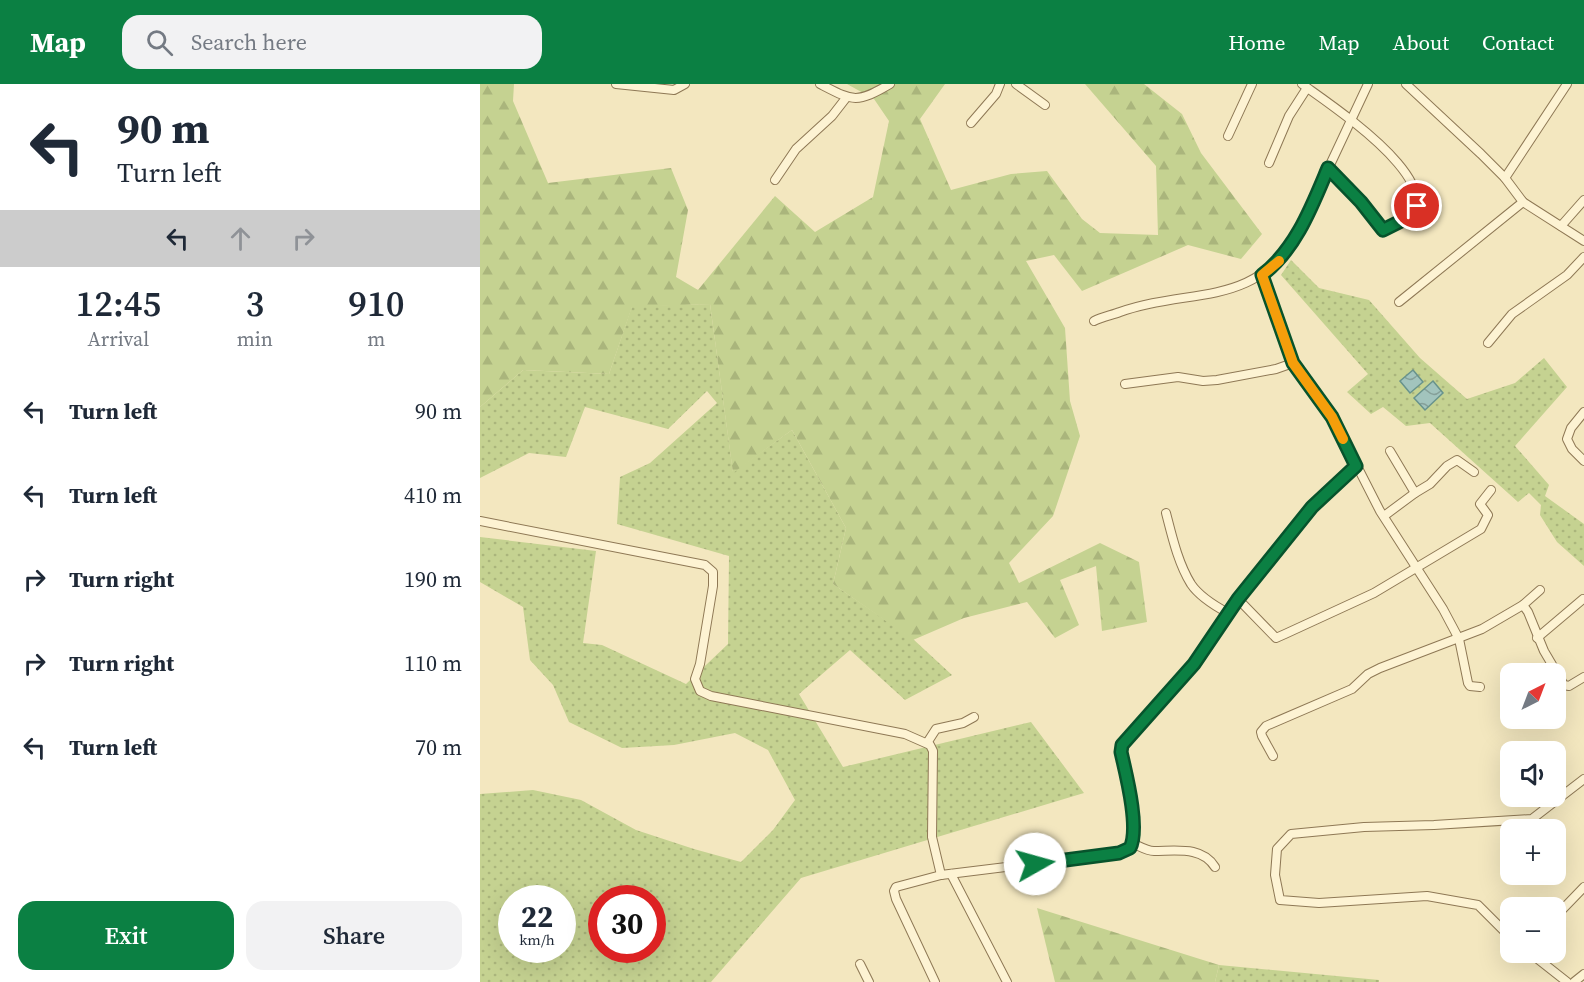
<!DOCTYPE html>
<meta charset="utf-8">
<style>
:root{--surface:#fff;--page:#f2f2f3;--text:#1f2937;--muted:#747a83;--accent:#0b8043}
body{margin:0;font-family:"Source Serif 4",serif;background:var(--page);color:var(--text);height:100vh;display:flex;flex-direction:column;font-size:22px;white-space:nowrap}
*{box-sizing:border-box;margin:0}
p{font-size:20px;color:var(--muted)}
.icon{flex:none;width:33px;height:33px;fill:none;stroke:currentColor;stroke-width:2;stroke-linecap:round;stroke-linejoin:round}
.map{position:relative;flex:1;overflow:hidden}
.sheet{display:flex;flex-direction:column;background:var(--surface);width:480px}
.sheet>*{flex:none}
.guide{background:#fff;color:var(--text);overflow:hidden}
.needle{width:39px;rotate:42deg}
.fabs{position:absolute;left:1020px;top:579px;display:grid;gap:12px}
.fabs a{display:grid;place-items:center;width:66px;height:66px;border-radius:12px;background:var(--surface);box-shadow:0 6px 24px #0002;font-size:30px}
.speed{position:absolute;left:18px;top:801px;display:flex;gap:12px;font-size:30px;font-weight:700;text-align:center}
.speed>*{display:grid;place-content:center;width:78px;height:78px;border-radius:50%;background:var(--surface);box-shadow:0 6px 24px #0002;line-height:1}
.speed small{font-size:15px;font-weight:400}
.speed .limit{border:9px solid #d22;background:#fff;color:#111}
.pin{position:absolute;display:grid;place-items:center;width:51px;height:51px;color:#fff;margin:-26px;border:3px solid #fff;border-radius:50%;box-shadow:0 2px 6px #0007}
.me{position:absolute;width:66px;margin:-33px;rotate:83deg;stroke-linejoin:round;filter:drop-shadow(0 0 4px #0008)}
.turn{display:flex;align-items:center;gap:21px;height:126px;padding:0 18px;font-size:27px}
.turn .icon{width:78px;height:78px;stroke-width:2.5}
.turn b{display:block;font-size:42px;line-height:51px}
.lanes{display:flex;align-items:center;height:57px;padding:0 18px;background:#0003;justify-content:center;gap:30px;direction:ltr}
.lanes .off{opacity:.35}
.eta{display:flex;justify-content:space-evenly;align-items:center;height:102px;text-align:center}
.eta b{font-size:36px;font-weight:600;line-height:42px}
.button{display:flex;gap:12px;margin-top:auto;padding:12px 18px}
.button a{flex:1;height:69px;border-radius:18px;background:var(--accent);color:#fff;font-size:24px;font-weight:600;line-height:69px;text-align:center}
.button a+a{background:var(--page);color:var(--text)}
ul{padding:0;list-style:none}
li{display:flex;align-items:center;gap:18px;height:84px;padding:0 18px}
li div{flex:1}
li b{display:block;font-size:22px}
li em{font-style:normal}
header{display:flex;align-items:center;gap:36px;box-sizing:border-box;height:84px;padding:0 30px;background:var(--accent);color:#fff}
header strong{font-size:28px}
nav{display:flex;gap:33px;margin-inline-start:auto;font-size:21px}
.search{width:420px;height:54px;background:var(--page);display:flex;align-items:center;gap:15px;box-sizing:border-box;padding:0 21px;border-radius:18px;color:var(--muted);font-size:22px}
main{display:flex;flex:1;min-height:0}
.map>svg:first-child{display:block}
.grass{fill:url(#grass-dots);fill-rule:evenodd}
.forest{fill:url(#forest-firs)}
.water{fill:url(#water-waves);stroke:#68938c;stroke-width:1.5}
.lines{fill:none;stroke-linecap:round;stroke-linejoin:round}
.minor-casing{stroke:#8e7855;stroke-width:10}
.minor{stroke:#fdf3d3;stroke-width:8}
.route-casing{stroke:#07532c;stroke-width:15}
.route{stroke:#0b8043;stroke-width:10}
.slow{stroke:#f59e0b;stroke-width:10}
</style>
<header>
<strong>Map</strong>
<div class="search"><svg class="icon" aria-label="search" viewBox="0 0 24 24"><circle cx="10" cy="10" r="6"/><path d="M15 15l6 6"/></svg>Search here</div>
<nav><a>Home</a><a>Map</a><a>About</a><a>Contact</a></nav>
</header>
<main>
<section class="sheet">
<div class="guide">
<div class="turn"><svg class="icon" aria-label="left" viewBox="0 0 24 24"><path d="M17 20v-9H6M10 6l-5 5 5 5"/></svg><div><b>90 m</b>Turn left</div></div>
<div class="lanes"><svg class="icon" aria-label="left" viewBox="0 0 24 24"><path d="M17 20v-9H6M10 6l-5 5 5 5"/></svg><svg class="icon off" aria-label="ahead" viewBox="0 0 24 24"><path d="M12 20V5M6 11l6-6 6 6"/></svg><svg class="icon off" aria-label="right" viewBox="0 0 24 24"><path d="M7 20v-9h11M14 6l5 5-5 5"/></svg></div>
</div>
<div class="eta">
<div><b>12:45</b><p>Arrival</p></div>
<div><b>3</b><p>min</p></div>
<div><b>910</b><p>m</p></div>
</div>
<ul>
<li><svg class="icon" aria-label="left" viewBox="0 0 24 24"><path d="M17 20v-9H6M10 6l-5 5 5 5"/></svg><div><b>Turn left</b></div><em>90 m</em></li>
<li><svg class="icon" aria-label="left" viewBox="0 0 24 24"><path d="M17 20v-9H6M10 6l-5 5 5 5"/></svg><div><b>Turn left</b></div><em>410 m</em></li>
<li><svg class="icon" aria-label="right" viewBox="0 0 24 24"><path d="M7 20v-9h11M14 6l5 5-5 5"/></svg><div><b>Turn right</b></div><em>190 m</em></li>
<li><svg class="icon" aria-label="right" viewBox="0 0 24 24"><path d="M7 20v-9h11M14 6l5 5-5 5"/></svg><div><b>Turn right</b></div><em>110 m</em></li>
<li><svg class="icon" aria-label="left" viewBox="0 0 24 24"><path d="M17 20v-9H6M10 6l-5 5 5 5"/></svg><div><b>Turn left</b></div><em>70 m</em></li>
</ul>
<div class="button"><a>Exit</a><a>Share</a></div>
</section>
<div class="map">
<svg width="1104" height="898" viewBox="0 0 1104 898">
<defs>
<pattern id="grass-dots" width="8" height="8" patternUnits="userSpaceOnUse" patternTransform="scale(1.5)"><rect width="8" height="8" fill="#c5d291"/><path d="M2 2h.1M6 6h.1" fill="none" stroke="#aab57c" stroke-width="1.8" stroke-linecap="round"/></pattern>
<pattern id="forest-firs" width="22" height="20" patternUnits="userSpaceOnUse" patternTransform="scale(1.5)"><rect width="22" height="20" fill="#c5d291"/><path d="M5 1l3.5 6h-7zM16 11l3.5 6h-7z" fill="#aab57c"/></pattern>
<pattern id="water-waves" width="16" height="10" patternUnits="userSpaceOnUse" patternTransform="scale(1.5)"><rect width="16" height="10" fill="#a2c4bd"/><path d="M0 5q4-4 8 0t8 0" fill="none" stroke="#85a099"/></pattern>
</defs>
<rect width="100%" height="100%" fill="#f3e7bf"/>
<!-- grass -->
<g class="grass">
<polygon points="811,176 839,204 889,216 940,274 987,315 1035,299 1064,274 1087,303 1035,362 1069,401 1065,412 1104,440 1104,482 1077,458 1060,431 1061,421 1049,409 1038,418 950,339 926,342 903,323 891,330 867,308 888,290 801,191"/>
<path d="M 230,220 L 253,388 L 312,346 L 366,444 L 353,500 L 433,555 L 472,591 L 425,616 L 370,566 L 319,610 L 363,683 L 551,638 L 604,709 L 321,794 L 231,898 L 0,898 L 0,710 L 53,706 L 101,716 L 156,746 L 214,765 L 261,778 L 293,746 L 315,716 L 288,666 L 255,649 L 194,661 L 142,664 L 89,638 L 73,601 L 50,576 L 43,523 L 0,498 L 0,453 L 116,467 L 103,559 L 122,561 L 206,600 L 248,560 L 249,472 L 137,440 L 140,393 L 170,379 L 237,319 L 227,307 L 188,345 L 105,323 L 86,373 L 49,369 L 0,394 L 0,323 L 43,286 L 129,290 L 152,222 ZM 32,814 L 82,814 L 82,866 L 32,866 ZM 122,814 L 172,814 L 172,866 L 122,866 Z"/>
<polygon points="739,881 899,896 899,898 735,898"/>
</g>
<!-- forest -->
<g class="forest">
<polygon points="0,0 34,0 33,17 68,99 191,84 208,126 196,193 218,206 295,112 335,148 393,113 409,37 394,15 367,0 465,0 440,35 471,106 531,90 567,87 602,135 620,149 678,151 676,82 605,0 664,0 702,30 721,69 782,150 761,175 708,161 602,207 574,171 546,177 585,244 590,317 600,352 573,432 529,479 539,499 620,459 659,478 667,538 622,547 616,482 580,496 599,541 575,554 547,518 484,534 433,556 353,500 366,444 312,346 253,389 230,220 152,223 129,290 43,286 0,323"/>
<polygon points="557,824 739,881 735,898 575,898"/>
</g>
<!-- water -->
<g class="water">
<polygon points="933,286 943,298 930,309 920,297"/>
<polygon points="953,297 963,309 945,326 934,314"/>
</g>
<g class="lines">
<defs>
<g id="minor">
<polyline points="136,0 194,6 205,0"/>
<path d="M 340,0 C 373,17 376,20 410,0"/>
<polyline points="536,0 565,21"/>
<path d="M 822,0 C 852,22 1002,120 903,146 L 881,118 L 848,84"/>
<polyline points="926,0 1001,70 1025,94 1043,118 1104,157"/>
<polyline points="491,39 516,10 520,0"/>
<polyline points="748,52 772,0"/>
<polyline points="789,79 809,32 827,4"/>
<polyline points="1025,94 1087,0"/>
<polyline points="295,96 316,65 352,32 366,14"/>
<polyline points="1081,142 1104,116"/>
<polyline points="782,191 813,279 852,333 900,427 963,525 979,555 988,599 990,602 1000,603"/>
<polyline points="919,218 1043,118"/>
<path d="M 614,237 C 622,233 632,231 640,228 C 711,203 774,225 818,149 L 888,0"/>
<polyline points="1008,259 1032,230 1087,191 1104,173"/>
<polyline points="645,300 698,293 723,297 737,296 796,285 813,279"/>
<polyline points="1104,328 1091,344 1087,355 1092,365 1104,377"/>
<polyline points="910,367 935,409"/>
<path d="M 686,429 C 692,452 698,479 711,500 C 719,512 735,522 748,529"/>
<polyline points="904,432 935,409 950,400 967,382 977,376 994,388"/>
<polyline points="0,437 225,481 233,488 233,502 220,580 215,595 220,607 231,612 425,650 450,661 453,667 452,753 461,791"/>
<polyline points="758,515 796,554 805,550 894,509 1001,445 1008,431 1000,420 1011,406"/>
<polyline points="1043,521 1048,528 1064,567 1084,601 1089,602 1104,593"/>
<polyline points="1057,554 1103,515"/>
<polyline points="447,659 456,645 483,639 494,633"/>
<polyline points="793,672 782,652 781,648 786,642 872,605 888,590 900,584 1002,545 1043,521 1060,506"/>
<path d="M 652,759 C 659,762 667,767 674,767 C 696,767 722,762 735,783"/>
<polyline points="471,790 527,898"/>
<polyline points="1076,832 1104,803"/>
<polyline points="1030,853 998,821 947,812 839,819 800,816 795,791 797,765 811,750 884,743 954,741 1052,735 1104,695"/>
<polyline points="1049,868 1087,898"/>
<polyline points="380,880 389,898"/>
<path d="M 455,898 L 416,815 L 414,807 L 416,803 L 461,791 L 639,769 L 649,764 C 660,745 646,690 641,668 L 642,661 L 714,580 L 758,515 L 832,423 L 876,382"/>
<polyline points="1094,898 1104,890"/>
</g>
</defs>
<!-- minor casing -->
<use href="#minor" class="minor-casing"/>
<!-- minor -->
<use href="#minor" class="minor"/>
</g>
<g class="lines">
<defs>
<path id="route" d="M 555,780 L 639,769 L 650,764 C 660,744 646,690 641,668 L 642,661 L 714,580 L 758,515 L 832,423 L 876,382 L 852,333 L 813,279 L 782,191 C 816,165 832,122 848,84 L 881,118 L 903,146 L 931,132 L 937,122"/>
</defs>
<!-- route casing -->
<use href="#route" class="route-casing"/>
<!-- route -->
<use href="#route" class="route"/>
<!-- slow -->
<polyline class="slow" points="799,177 782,191 813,279 852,333 863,355"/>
</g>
</svg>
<div class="fabs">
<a><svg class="needle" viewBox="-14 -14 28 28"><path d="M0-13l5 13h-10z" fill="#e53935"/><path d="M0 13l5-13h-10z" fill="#747a83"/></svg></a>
<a><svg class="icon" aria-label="sound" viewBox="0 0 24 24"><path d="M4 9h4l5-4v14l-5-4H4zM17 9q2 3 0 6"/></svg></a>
<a>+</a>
<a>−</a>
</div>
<div class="speed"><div>22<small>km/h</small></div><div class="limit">30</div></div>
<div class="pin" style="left:937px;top:122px;background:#d93025"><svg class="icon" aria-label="arrive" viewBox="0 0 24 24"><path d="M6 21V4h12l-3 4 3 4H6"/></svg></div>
<svg class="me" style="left:555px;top:780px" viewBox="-20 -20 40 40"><circle r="19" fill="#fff"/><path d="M0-13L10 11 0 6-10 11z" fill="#0b8043"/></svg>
</div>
</main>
